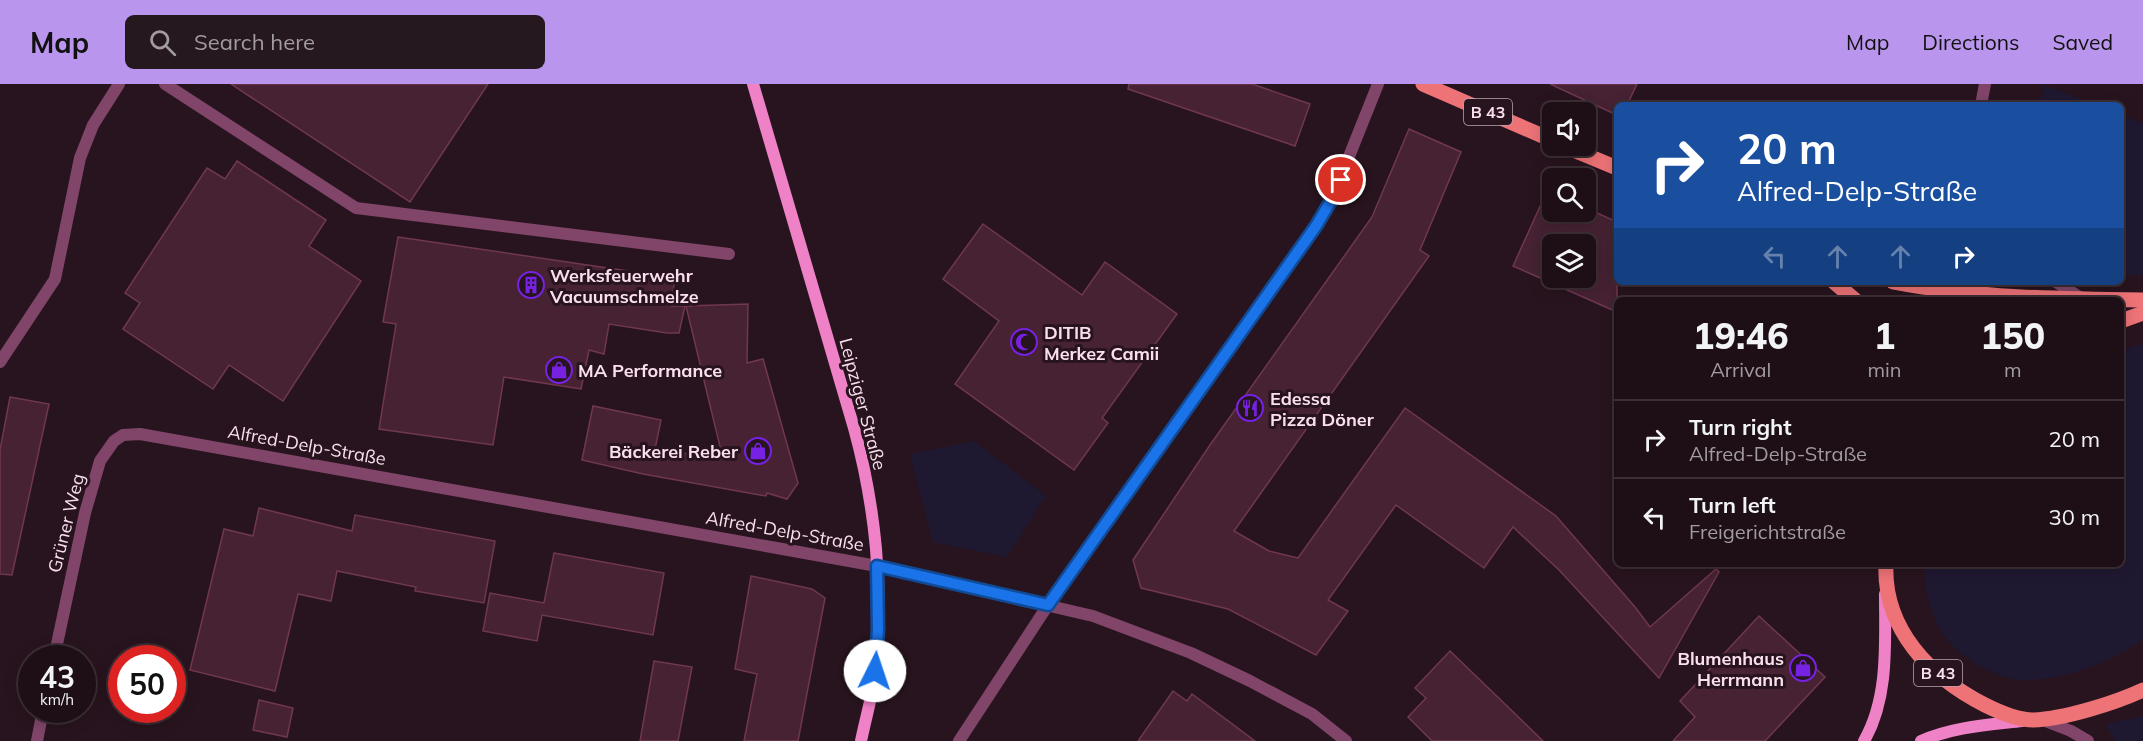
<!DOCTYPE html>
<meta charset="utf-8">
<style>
:root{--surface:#1e0f16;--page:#26181f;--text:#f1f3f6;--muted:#a19ca1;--line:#3c2f35;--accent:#ba95ed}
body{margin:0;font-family:Mulish,sans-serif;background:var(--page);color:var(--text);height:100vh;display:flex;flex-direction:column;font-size:22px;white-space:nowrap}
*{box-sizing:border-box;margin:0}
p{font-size:20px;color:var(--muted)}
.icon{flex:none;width:33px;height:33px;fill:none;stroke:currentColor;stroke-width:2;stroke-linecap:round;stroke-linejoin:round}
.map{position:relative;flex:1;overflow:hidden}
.sheet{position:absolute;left:1614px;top:213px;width:510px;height:270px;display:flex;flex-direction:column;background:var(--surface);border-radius:9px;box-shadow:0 3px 15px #0003,0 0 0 2px var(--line)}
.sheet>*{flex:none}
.guide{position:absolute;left:1614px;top:18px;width:510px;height:183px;border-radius:9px;box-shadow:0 3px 15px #0003,0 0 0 2px var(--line);background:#1a4fa0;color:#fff;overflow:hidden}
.fabs{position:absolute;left:1542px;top:18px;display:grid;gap:12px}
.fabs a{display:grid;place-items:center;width:54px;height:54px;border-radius:9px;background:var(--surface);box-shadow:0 3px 15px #0003,0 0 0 2px var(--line);font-size:30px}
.speed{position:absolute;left:18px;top:561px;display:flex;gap:12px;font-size:30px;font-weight:700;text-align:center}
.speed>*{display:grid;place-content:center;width:78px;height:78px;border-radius:50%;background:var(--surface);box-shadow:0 3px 15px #0003,0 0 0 2px var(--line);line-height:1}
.speed small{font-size:15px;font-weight:400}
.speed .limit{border:9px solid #d22;background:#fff;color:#111}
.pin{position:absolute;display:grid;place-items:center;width:51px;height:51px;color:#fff;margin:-26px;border:3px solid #fff;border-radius:50%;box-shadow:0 2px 6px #0007}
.me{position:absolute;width:66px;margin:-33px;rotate:4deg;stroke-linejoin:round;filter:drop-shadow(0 0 4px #0008)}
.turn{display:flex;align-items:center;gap:21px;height:126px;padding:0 24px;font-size:27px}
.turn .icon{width:78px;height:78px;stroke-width:2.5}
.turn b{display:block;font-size:42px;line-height:51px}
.lanes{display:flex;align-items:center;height:57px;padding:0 24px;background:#0003;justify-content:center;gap:30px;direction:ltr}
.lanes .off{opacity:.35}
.eta{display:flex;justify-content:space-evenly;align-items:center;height:102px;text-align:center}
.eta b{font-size:36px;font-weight:800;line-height:42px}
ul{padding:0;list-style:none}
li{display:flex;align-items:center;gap:18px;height:78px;padding:0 24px;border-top:2px solid var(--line)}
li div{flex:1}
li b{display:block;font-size:22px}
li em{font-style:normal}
header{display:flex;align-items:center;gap:36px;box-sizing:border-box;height:84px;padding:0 30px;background:var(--accent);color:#111}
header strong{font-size:28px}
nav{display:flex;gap:33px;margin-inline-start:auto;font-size:21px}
.search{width:420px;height:54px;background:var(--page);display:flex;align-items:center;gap:15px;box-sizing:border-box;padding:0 21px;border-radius:9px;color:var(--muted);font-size:22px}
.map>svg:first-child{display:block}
.green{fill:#1f1831}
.building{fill:#462233;stroke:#703751;stroke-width:1.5;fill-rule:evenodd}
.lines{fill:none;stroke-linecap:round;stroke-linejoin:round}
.lane{stroke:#81456a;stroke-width:12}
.street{stroke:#81456a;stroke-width:12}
.secondary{stroke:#ef81c7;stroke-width:12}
.primary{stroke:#ed7377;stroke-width:15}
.route-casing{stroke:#114b97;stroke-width:15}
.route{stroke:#1a73e8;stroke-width:10}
.labels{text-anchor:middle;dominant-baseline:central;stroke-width:6;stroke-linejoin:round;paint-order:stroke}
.shield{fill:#28141e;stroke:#bca2b0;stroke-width:1.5}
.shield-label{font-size:16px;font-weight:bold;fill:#fbdfee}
.poi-label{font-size:18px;font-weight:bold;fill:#fbdfee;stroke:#28141e;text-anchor:start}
.street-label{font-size:18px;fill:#fbdfee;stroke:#28141e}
</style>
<header>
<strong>Map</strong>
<div class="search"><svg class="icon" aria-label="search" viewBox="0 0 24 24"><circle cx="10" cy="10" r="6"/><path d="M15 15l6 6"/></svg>Search here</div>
<nav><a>Map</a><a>Directions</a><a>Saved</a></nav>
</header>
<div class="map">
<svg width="2143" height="657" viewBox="0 0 2143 657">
<rect width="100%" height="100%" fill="#28141e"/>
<!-- green -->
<g class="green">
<polygon points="2045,1 2096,21 2038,21"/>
<polygon points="2121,31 2143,39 2143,191 2121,192"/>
<path d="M 2143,260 L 2143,556 C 2110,578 2063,597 2023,596 C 2010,596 1999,591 1988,586 C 1941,564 1926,530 1924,480 L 2121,480 L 2121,266 Z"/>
<polygon points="974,357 1046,412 1007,473 933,458 910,370"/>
<polygon points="2143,632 2143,657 2115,657 2106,640"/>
</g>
<!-- building -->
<g class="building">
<polygon points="231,0 488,0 410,118"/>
<polygon points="1129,0 1252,0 1310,20 1295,62 1128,5"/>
<polygon points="1550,0 1637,0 1627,21 1617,21 1617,31"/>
<polygon points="1409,45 1461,68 1420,166 1429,172 1234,447 1269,467 1298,474 1405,324 1556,432 1635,523 1650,543 1716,485 1719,488 1659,594 1559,486 1513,443 1484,484 1396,421 1328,516 1348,527 1316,571 1228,525 1141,504 1133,476 1210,361 1372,133"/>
<polygon points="237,77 326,136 309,162 361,197 283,317 229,281 213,305 123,245 140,219 125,209 207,84 225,95"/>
<path d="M 1547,107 L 1552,109 L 1552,128 L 1586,128 L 1586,124 L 1617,138 L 1617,228 L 1513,182 ZM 1552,160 L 1586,160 L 1586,194 L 1552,194 Z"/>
<polygon points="983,140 1082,211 1105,178 1177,230 1102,334 1108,339 1074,386 955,300 999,237 943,195"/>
<polygon points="398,153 675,194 671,222 685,222 679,249 667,249 609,240 604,270 589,266 581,305 504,293 493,361 379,345 396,240 383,238"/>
<polygon points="748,220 747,279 763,275 798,399 787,415 767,409 766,412 643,390 582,376 593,322 661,336 655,365 723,375 686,222"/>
<polygon points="10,313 49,320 12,491 0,490 0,366"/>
<polygon points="259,424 352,447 355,431 495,457 484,519 415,507 416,503 337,487 331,517 298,510 275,607 190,586 224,445 253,452"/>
<polygon points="554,469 664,489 653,551 542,531 537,557 483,547 490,509 544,519"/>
<polygon points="751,492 812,505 825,514 798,657 744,657 757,590 735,585"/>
<polygon points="1759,532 1825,593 1765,657 1673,657 1695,633 1680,617"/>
<polygon points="1450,567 1507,622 1543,657 1432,657 1408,633 1426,614 1415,604"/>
<polygon points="654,577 692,583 678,657 640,657"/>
<polygon points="1173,607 1187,617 1192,610 1255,657 1138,657"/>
<polygon points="259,616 293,624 287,653 253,646"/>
</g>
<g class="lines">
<!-- lane -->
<g class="lane">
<polyline points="165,0 356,124 729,170"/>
<polyline points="0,278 55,195 80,74 93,41 119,0"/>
</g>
<!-- street -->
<g class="street">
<polyline points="1981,21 1985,0"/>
<polyline points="2056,198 2081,214"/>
<polyline points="54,574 85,429 100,377 114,357 123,351 140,350 877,482 1093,532 1191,569 1250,597 1312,630 1346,657"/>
<polyline points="2040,635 2071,647 2088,657"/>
<polyline points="37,657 43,626"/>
<polyline points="959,657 1048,521 1316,142 1332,115 1378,0"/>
</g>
<!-- secondary -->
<g class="secondary">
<path d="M 753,0 L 854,344 C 875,420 884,506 876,585 C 873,609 866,633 861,657"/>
<path d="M 1864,657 C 1889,614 1885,559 1885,510"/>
<path d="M 1921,657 C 1953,643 1987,641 2022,637"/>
</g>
<!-- primary -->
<g class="primary">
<polyline points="1423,0 1552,56"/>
<polyline points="1564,62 1617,84"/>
<polyline points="1834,198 1855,216"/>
<path d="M 1893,198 C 1975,214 2060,215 2143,216"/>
<polyline points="2121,237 2143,229"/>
<path d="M 1886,480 C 1883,545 1930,593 1985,621 C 1999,628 2017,636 2033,636 C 2064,635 2115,619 2143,606"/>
</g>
</g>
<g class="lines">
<defs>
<polyline id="route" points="875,587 878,545 877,482 1048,521 1316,142 1332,115 1341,96"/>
</defs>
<!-- route casing -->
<use href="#route" class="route-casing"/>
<!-- route -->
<use href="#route" class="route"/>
</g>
<!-- icons -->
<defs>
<symbol id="building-ring" viewBox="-11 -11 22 22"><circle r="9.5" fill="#28141e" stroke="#7722e3" stroke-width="1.5"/><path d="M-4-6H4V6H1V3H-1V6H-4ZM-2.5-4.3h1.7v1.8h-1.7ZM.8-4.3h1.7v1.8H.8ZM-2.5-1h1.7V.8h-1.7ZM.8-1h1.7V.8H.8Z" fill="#7722e3"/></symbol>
<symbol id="mosque-ring" viewBox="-11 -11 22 22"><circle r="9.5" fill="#28141e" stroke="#7722e3" stroke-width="1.5"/><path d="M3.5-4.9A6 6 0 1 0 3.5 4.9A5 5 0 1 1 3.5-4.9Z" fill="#7722e3"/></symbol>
<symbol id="shop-ring" viewBox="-11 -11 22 22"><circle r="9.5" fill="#28141e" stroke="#7722e3" stroke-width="1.5"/><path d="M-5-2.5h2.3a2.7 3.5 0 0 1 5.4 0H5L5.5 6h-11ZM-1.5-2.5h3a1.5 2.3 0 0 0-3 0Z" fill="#7722e3"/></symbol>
<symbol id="restaurant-ring" viewBox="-11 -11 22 22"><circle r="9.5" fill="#28141e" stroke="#7722e3" stroke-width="1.5"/><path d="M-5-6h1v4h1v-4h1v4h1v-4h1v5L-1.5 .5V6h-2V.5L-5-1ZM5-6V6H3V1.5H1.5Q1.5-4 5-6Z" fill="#7722e3"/></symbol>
</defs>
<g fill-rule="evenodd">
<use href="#building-ring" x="516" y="186" width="30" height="30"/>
<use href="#mosque-ring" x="1009" y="243" width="30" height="30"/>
<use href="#shop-ring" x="544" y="271" width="30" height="30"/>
<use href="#restaurant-ring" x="1235" y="309" width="30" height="30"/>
<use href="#shop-ring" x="743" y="352" width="30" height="30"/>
<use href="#shop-ring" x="1788" y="569" width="30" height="30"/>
</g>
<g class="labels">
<!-- shield labels -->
<g class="shield">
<rect x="1464" y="15" width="48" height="26" rx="4.5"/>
<rect x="1914" y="576" width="48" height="26" rx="4.5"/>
</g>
<g class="shield-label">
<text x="1488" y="28">B 43</text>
<text x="1938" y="589">B 43</text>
</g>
<!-- poi labels -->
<g class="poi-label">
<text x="550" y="191">Werksfeuerwehr<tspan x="550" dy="21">Vacuumschmelze</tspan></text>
<text x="1044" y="248">DITIB<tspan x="1044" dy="21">Merkez Camii</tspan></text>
<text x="578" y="286">MA Performance</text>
<text x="1270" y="314">Edessa<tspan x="1270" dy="21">Pizza Döner</tspan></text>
<text x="738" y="367" text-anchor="end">Bäckerei Reber</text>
<text x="1784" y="574" text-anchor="end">Blumenhaus<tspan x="1784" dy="21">Herrmann</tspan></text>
</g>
<!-- street labels -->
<g class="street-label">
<text transform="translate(863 320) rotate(75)">Leipziger Straße</text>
<text transform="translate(307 361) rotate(10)">Alfred-Delp-Straße</text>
<text transform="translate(66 439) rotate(-76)">Grüner Weg</text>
<text transform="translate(785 447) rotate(10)">Alfred-Delp-Straße</text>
</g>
</g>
</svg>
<div class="fabs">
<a><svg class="icon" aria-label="sound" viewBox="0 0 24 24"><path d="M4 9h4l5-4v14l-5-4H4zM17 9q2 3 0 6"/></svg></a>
<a><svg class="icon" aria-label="search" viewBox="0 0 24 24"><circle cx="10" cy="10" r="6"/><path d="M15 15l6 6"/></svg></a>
<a><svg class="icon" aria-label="layers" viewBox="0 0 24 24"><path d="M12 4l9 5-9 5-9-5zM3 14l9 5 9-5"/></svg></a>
</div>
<div class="speed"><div>43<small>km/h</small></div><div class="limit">50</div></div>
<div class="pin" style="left:1341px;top:96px;background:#d93025"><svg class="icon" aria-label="arrive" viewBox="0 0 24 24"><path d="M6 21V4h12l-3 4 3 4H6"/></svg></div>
<svg class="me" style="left:875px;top:587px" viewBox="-20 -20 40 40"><circle r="19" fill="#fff"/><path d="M0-13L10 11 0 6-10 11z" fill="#1a73e8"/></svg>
<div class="guide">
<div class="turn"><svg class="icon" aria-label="right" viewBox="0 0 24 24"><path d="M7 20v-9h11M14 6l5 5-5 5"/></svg><div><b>20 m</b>Alfred-Delp-Straße</div></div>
<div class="lanes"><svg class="icon off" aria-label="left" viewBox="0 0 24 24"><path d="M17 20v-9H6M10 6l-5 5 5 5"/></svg><svg class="icon off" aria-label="ahead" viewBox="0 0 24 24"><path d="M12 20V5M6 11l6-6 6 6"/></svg><svg class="icon off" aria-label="ahead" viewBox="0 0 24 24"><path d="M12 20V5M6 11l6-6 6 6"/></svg><svg class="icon" aria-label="right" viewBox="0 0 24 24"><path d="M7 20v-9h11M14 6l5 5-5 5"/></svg></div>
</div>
<section class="sheet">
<div class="eta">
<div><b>19:46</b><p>Arrival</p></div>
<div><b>1</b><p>min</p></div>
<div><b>150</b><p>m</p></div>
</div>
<ul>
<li><svg class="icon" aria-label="right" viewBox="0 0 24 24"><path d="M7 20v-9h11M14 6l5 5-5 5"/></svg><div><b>Turn right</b><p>Alfred-Delp-Straße</p></div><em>20 m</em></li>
<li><svg class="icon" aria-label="left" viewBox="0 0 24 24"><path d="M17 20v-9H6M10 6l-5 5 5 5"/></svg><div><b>Turn left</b><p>Freigerichtstraße</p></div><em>30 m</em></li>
</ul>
</section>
</div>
